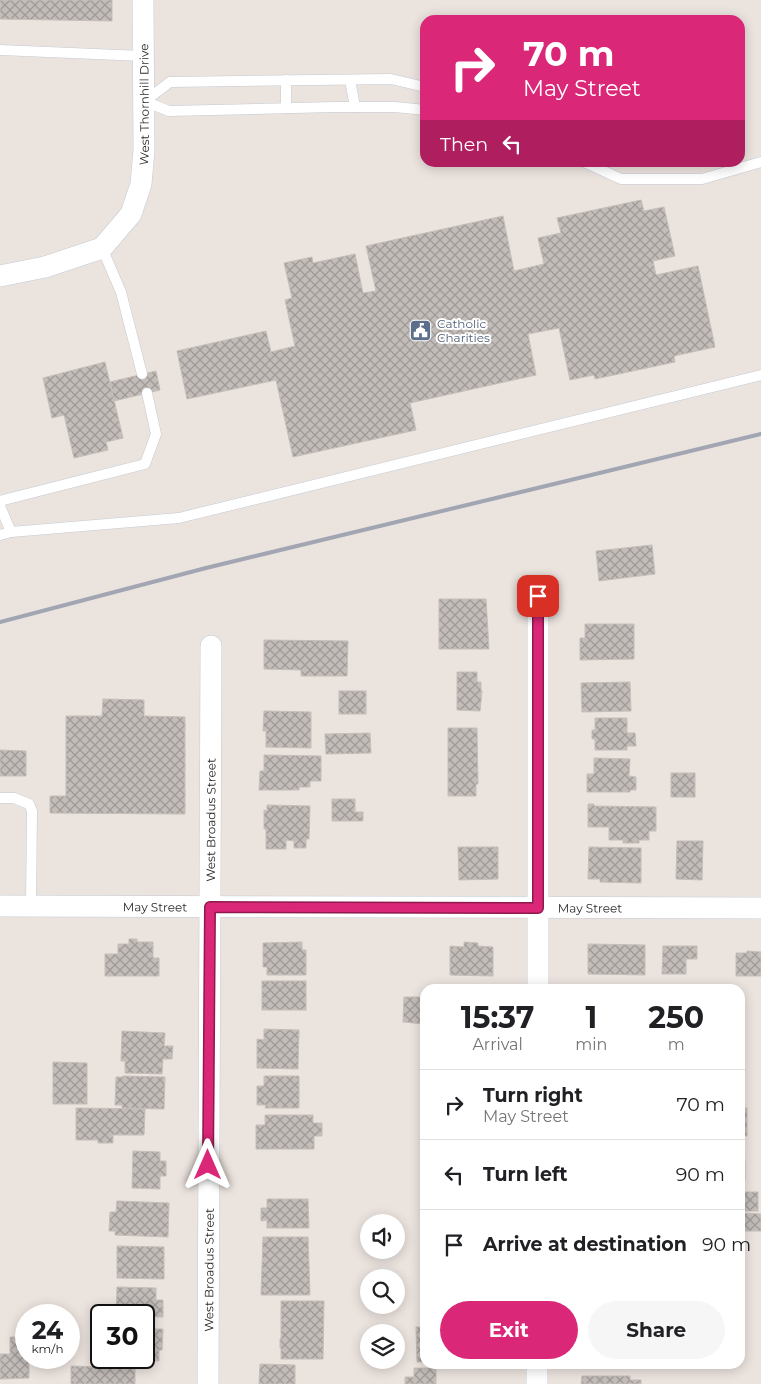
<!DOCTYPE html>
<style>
:root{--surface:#fff;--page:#f6f6f6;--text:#202124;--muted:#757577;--line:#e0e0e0;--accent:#db2777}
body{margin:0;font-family:Montserrat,sans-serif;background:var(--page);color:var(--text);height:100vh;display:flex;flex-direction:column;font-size:19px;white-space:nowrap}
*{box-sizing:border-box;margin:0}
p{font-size:16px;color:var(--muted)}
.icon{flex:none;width:28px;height:28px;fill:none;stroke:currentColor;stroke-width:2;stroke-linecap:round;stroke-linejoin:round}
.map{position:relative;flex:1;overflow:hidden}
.details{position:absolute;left:420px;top:984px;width:325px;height:385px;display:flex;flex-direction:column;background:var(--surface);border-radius:15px;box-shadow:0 2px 12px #0003}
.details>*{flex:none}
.hud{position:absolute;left:420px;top:15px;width:325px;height:152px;border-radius:15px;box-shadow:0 2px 12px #0003;background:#db2777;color:#fff;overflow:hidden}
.controls{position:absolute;left:360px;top:1214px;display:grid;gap:10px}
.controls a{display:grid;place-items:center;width:45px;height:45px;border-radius:50%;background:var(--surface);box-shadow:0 2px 12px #0003;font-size:25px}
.speed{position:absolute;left:15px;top:1304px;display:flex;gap:10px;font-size:25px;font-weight:700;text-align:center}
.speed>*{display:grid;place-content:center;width:65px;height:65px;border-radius:50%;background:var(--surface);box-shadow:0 2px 12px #0003;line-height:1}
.speed small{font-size:12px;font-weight:400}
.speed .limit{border:2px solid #111;border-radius:8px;background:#fff;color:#111}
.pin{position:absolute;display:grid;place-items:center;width:42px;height:42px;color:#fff;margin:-21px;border-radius:10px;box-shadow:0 2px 8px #0006}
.me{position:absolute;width:55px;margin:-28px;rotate:0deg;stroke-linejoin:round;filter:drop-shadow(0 0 4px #0008)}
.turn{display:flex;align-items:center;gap:18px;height:105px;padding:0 20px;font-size:22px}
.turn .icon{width:65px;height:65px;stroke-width:2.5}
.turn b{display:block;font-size:35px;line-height:42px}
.then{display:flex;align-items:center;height:48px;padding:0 20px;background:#0003;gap:10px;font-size:19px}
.eta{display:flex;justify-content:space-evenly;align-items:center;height:85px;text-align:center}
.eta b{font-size:30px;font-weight:700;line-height:35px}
.action{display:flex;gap:10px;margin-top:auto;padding:10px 20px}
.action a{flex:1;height:58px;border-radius:30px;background:var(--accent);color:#fff;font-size:20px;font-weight:700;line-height:58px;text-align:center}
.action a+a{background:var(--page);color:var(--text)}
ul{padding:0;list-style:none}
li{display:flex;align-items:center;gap:15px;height:70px;padding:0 20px;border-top:1px solid var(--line)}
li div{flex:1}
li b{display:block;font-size:19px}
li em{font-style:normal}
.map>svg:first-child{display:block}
.building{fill:url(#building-cross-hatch);stroke:#c6beb7}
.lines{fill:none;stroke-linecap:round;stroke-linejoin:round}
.lane-casing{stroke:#c5cad2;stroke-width:11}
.street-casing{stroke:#c5cad2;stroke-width:22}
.lane{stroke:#fff;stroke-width:10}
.street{stroke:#fff;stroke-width:21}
.rail{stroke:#a1a6b2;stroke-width:4}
.route-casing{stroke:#8e194d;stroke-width:12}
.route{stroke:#db2777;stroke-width:9}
.labels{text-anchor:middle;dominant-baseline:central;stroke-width:4;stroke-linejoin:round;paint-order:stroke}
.street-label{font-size:12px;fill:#2a2a2a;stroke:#fff}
.service-label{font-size:12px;fill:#4e5e75;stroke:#fff;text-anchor:start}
</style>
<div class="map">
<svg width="761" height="1384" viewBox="0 0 761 1384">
<defs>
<pattern id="building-cross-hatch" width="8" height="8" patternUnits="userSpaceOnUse" patternTransform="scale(1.25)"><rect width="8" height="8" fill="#c3bdba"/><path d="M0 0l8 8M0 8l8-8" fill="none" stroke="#9f9a97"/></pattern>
</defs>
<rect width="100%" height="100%" fill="#ebe3de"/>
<!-- building -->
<g class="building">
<polygon points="0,0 112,0 112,21 0,19"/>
<polygon points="641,200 644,211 664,207 675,256 653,261 656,275 698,266 715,347 674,356 675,362 595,379 594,375 570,380 559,328 528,334 536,375 410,403 416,430 293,457 276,380 187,399 177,351 266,331 271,352 295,346 285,300 292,298 284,263 312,257 313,263 355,254 363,293 376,291 366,246 503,216 514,271 544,264 538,238 561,233 557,218"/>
<polygon points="105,362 123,438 106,442 108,450 74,458 64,415 52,418 43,378"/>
<polygon points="156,371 160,390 114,401 110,382"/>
<polygon points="652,545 655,574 599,581 596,551"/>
<polygon points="439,599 486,599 489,649 439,649"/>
<polygon points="585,624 634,624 634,659 580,660 580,638 585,638"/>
<polygon points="264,640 348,641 347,676 301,676 301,670 264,669"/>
<polygon points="457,672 477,672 477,682 481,682 481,691 482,691 480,711 457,710"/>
<polygon points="630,682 631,711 582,712 581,683"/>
<rect x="339" y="691" width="27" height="23"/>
<polygon points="103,699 144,700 144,716 185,717 185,814 50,813 50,796 66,796 66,716 102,716"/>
<polygon points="264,711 311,712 311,748 266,747 266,731 263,731"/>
<polygon points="595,718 627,718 627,733 635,733 636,746 627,746 627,750 595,750 595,739 592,739 592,730 595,730"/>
<polygon points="448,728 477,728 478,784 476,784 476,796 448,796"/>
<polygon points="370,733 371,753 326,754 325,734"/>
<polygon points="0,750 26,751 26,776 0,776"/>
<polygon points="264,755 321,756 321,781 310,781 310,787 299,787 299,790 259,790 260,771 264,771"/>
<polygon points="594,758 630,759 629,776 636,777 636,790 630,790 630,792 587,792 587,774 594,774"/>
<rect x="671" y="773" width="24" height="24"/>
<polygon points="332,799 355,799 355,812 363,812 363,821 332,821"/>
<polygon points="588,804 594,804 594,806 656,807 656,831 649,831 649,840 639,840 639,843 623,843 623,840 609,840 609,827 588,827"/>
<polygon points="267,805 310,806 309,839 306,839 306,848 294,848 294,841 286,840 286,849 266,849 266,829 264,829 264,810 267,811"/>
<polygon points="677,841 703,841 702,880 676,879"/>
<polygon points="458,847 498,847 498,879 459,880"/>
<polygon points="589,847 641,848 641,883 600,882 600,879 588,879"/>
<polygon points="129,939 137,939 137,942 153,942 153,958 159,958 159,976 105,976 105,954 118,954 118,944 129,944"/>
<polygon points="302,942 302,950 306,950 306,975 267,975 267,967 263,967 263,943"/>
<polygon points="464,942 478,943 478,946 493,947 493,976 450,975 450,946 464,947"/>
<polygon points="588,944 645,945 645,975 588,974"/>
<polygon points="663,946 697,946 697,959 686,959 686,974 662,974"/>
<polygon points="747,951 761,952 761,976 736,976 736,953 747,953"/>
<rect x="262" y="981" width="44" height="29"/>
<polygon points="404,997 425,997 425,1024 403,1022"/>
<polygon points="264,1029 299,1030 298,1069 257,1068 257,1039 264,1040"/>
<polygon points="122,1031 165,1033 164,1046 173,1046 172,1059 163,1059 162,1074 125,1073 125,1061 121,1061"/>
<polygon points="53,1062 87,1063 87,1104 53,1104"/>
<polygon points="123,1076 165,1077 164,1109 122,1108 122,1105 115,1105 116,1077 123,1077"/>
<polygon points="264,1076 299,1076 299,1108 265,1108 266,1105 257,1105 257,1086 264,1086"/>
<polygon points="76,1108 145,1109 144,1135 113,1135 113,1143 98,1143 98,1140 76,1140"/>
<polygon points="740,1108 747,1108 747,1136 740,1135"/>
<polygon points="265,1115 313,1115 313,1123 322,1123 322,1136 314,1136 314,1149 256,1149 256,1125 265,1125"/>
<polygon points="133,1151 160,1152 160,1161 166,1161 166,1176 160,1176 160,1189 132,1188"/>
<polygon points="740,1151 744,1151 745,1164 745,1180 742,1180 742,1184 740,1184"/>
<rect x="740" y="1192" width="18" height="19"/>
<polygon points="267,1199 308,1199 309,1228 267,1228 267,1220 261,1221 261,1208 267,1208"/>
<polygon points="117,1201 169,1203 168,1237 115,1235 115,1231 109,1231 110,1212 116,1212"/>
<polygon points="740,1213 761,1214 761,1231 740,1231"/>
<polygon points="263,1237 308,1237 310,1295 261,1295"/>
<polygon points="117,1246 164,1247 164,1279 117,1278"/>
<polygon points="117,1287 156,1288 156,1300 163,1300 163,1317 116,1315"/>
<polygon points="281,1301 324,1301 323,1359 281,1359 281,1348 280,1348 280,1339 281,1339"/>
<polygon points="416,1327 425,1327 425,1362 417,1362"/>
<polygon points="144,1329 163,1329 162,1350 159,1350 159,1361 108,1360 109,1358 144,1358"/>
<polygon points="10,1337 26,1337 26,1358 29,1358 29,1378 0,1379 0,1354 10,1354"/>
<polygon points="260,1364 295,1365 295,1384 259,1384"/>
<polygon points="579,1364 631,1364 631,1365 579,1366"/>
<polygon points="105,1365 135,1366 135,1384 71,1384 71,1366 105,1367"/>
<polygon points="414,1368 436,1368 436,1384 405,1384 405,1377 414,1377"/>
<polygon points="582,1376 630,1376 630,1380 641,1380 641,1384 581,1384"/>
</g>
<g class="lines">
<defs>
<g id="lane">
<polyline points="0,50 143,56"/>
<polyline points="286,80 286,108"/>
<polyline points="350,80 355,107"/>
<polyline points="144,101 169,111 334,107 395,107 425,110"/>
<polyline points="145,101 170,82 391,79 425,87"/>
<polyline points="584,162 621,179 702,179 761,162"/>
<polyline points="102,248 121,292 142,374"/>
<polyline points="0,501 145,464 156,434 147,393"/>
<polyline points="0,506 11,532"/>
<polyline points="0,535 11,532 179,518 761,375"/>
<polyline points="0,798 14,798 29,804 32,811 31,906"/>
</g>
<g id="street">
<path id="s1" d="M 0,276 L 45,267 L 102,248 L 131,214 L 141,184 L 144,150 L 143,0"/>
<path id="s2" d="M 0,906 L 761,908"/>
<polyline points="538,989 538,596"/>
<path id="s3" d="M 208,1384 L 211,646"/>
<polyline points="537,1384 537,1364"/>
</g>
</defs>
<!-- lane casing -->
<use href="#lane" class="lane-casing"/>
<!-- street casing -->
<use href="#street" class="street-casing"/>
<!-- lane -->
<use href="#lane" class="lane"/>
<!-- street -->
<use href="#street" class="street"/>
<!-- rail -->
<polyline class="rail" points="0,622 206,568 761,434"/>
</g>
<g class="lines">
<defs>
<polyline id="route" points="208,1165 210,907 538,908 538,596"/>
</defs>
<!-- route casing -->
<use href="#route" class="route-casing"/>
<!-- route -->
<use href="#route" class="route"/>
</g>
<!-- icons -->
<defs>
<symbol id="civic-square" viewBox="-11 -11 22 22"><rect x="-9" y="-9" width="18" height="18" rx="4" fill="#5c6f8a" stroke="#fff"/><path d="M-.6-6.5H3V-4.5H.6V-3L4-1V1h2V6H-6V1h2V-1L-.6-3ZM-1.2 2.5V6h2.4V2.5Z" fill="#fff"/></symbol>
</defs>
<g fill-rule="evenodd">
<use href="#civic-square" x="408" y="318" width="25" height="25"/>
</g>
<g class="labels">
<!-- street labels -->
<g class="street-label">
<text stroke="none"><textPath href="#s1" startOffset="262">West Thornhill Drive</textPath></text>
<text stroke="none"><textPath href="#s3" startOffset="564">West Broadus Street</textPath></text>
<text stroke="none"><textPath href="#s2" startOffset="155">May Street</textPath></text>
<text stroke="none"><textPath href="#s2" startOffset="590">May Street</textPath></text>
<text stroke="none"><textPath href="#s3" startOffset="114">West Broadus Street</textPath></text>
</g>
<!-- service labels -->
<g class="service-label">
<text x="437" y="323">Catholic<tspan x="437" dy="14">Charities</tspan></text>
</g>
</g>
</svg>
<div class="controls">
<a><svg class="icon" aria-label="sound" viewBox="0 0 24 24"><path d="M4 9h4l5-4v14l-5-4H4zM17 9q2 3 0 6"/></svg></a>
<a><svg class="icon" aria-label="search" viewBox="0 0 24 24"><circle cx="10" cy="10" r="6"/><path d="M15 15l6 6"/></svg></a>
<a><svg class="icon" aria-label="layers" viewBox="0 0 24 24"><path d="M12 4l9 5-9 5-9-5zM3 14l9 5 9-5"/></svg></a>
</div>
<div class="speed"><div>24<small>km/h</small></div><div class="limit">30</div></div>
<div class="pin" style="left:538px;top:596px;background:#d93025"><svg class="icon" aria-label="arrive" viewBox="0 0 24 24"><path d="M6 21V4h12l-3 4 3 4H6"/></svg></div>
<svg class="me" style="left:208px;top:1165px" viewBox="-20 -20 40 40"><path d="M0-17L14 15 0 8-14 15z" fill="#db2777" stroke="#fff" stroke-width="4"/></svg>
<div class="hud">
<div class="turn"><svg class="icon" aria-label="right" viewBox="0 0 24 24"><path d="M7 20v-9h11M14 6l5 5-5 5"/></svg><div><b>70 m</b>May Street</div></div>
<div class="then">Then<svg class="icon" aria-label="left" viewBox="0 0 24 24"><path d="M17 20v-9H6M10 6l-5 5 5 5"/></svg></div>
</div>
<section class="details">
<div class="eta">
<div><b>15:37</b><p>Arrival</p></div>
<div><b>1</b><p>min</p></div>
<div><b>250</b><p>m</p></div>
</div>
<ul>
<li><svg class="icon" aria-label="right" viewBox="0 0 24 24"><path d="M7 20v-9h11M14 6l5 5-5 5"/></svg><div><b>Turn right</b><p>May Street</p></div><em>70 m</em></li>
<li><svg class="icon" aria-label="left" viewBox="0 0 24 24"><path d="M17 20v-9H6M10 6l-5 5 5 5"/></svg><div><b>Turn left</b></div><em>90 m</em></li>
<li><svg class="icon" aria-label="arrive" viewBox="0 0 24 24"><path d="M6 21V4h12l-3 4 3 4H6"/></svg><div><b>Arrive at destination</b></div><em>90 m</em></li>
</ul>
<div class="action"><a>Exit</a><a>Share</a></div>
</section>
</div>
